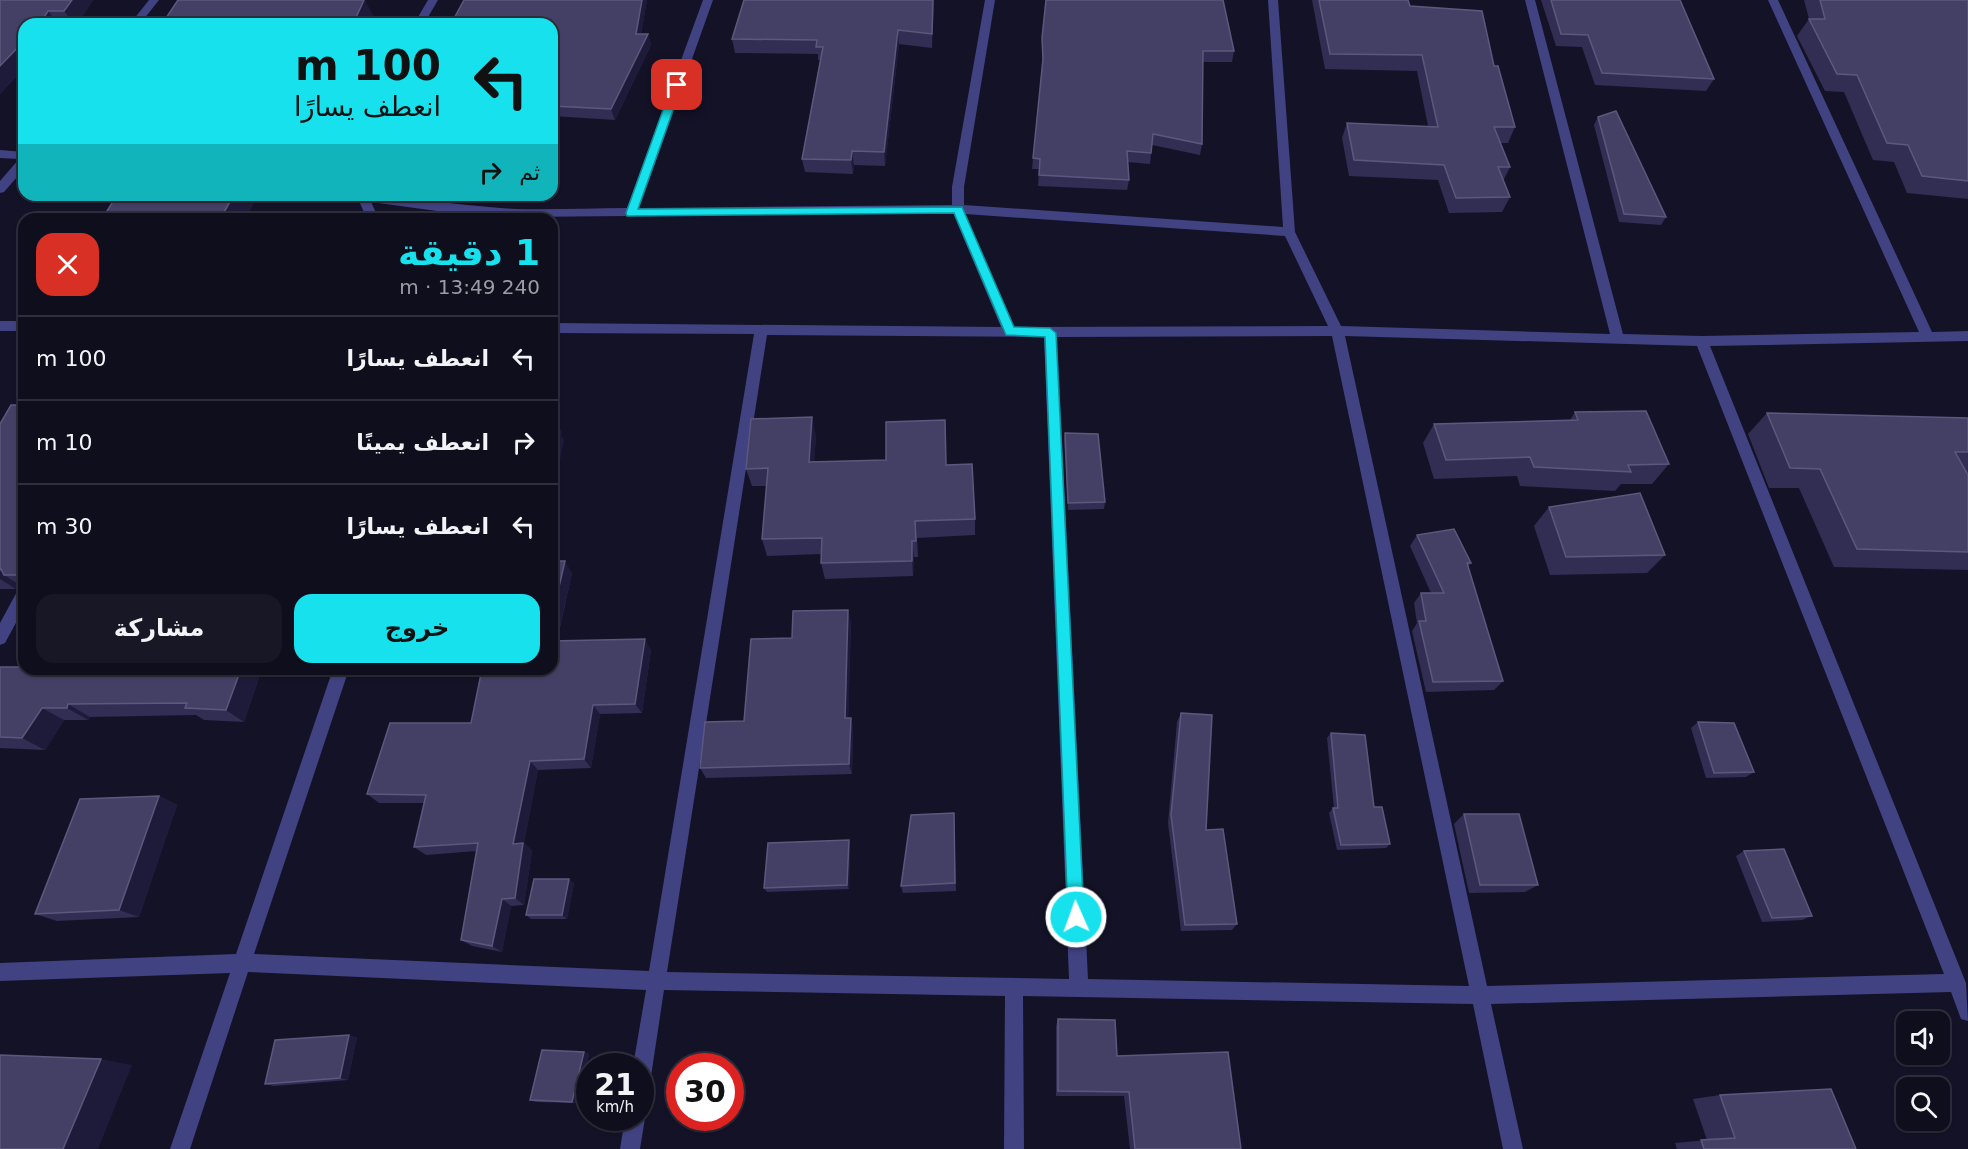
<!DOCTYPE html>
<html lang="ar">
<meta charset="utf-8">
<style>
:root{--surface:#0f0e1d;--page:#181726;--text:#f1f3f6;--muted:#9b9ca4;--line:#2f2e3b;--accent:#17e1ec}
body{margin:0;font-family:"DejaVu Sans","Noto Sans Arabic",sans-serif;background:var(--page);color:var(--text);direction:rtl;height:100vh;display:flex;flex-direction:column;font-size:22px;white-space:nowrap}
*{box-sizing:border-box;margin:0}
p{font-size:20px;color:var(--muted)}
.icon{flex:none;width:33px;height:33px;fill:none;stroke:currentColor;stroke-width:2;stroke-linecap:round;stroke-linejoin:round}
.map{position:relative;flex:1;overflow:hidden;direction:ltr}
.details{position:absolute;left:18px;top:213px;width:540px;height:462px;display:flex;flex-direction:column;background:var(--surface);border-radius:18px;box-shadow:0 2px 4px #0004,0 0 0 2px var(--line);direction:rtl}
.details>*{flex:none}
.top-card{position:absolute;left:18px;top:18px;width:540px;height:183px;border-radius:18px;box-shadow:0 2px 4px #0004,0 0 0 2px var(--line);direction:rtl;background:#17e1ec;color:#111;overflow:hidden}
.buttons{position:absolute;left:1896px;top:1011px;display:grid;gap:12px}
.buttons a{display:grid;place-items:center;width:54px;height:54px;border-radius:12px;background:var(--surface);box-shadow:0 2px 4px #0004,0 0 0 2px var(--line);font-size:30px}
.speed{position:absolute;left:576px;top:1053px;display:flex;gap:12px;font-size:30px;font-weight:700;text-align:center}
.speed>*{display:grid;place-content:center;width:78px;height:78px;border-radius:50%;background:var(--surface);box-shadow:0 2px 4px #0004,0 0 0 2px var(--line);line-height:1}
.speed small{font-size:15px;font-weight:400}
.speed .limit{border:9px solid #d22;background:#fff;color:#111}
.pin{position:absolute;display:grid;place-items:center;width:51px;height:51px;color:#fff;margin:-26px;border-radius:12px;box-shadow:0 3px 9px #0006}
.me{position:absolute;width:66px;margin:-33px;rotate:358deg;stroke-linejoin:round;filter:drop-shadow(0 0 4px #0008)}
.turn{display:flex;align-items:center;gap:21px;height:126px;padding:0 18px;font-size:27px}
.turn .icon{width:78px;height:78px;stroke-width:2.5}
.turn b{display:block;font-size:42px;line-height:51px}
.then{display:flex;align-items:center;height:57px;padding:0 18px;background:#0003;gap:12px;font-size:22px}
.round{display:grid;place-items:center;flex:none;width:63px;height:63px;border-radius:18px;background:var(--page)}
.headline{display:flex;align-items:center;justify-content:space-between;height:102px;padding:0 18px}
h1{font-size:36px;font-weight:600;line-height:45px;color:var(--accent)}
.primary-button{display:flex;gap:12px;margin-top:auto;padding:12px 18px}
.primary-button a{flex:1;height:69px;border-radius:18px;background:var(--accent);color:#111;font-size:24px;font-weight:600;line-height:69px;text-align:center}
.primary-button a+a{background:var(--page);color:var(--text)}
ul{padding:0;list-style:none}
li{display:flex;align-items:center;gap:18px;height:84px;padding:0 18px;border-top:2px solid var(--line)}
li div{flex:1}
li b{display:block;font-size:22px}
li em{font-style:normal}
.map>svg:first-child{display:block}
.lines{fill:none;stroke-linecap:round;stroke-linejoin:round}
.minor{fill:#414282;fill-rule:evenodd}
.wall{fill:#322d53}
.shaded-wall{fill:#1e1a3a}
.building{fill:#444065;stroke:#5c587d;stroke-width:1.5}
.route{fill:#17e1ec;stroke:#0f9299;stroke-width:1.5}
</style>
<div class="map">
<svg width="1968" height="1149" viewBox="0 0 1968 1149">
<rect width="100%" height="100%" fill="#141227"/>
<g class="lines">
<!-- minor -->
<g class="minor">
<polygon points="149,0 159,0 140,24 130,24"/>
<polygon points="428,0 438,0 424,24 414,24"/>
<path d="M 703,0 L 713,0 L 639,208 L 952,205 L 952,187 L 985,0 L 995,0 L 964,187 L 964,205 L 1283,227 L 1268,0 L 1278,0 L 1295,232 L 1341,326 L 1610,334 L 1525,0 L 1535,0 L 1623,334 L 1702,336 L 1919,332 L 1768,0 L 1778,0 L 1932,332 L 1968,331 L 1968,341 L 1710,346 L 1966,983 L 1968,1021 L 1961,1019 L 1951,992 L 1491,1004 L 1523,1149 L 1503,1149 L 1473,1004 L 1023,996 L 1024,1149 L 1004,1149 L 1005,996 L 664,990 L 650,1083 L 647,1090 L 640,1092 L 640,1066 L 633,1066 L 646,990 L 248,972 L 190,1149 L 170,1149 L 230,973 L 0,981 L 0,963 L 236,954 L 333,669 L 349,669 L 254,954 L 649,971 L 754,334 L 552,333 L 552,323 L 1001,327 L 953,213 L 517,217 L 437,211 L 371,202 L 379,219 L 367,219 L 359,201 L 343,198 L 341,195 C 400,195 457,206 516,209 C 553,210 590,208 627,208 ZM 965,214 L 1285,236 L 1328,326 L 1014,327 ZM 767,335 L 1044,337 L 1069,979 L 667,972 ZM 1332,336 L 1469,986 L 1088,979 L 1057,337 ZM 1345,336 L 1697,346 L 1944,974 L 1487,986 Z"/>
<polygon points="0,150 24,152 24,169 4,192 0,193 0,181 19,159 0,158"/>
<rect x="0" y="321" width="24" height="10"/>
<polygon points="24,586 24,608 5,643 0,645 0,623 19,588"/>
<polygon points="640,1111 645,1118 640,1149 620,1149 625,1118 640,1118"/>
</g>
</g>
<!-- wall -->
<g class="wall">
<polygon points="0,0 93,0 77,24 24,24 24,68 0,94"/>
<polygon points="464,0 647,0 641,34 648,34 651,45 615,120 552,116 552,24"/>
<polygon points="744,0 934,0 932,48 899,44 885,166 854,165 853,174 805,172 802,159 820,60 818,60 818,54 735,53 732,39"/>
<polygon points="1312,0 1408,0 1410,6 1494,66 1515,127 1508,143 1500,143 1510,167 1503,181 1510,197 1502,212 1449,213 1438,180 1349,176 1342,138 1347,123 1428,126 1417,71 1325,69"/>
<polygon points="1541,0 1680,0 1714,79 1706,91 1595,85 1582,47 1556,46"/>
<polygon points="1804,0 1968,0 1968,199 1907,193 1894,162 1873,160 1844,92 1825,91 1797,36 1809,19"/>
<polygon points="1146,1 1234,51 1232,62 1203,62 1202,144 1200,155 1152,145 1150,164 1127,162 1129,180 1127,190 1038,186 1039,169 1032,169 1042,66 1042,38"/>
<polygon points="1598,117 1666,217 1661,225 1619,222 1594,125"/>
<polygon points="85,195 258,195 245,219 102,219 114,199 90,200"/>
<polygon points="24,405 24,588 21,586 16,589 0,589 0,424"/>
<polygon points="1575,412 1669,464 1652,484 1621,484 1615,491 1520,486 1517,476 1434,479 1423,443 1434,424 1570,420"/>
<polygon points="1767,413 1968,418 1968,473 1967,473 1968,475 1968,570 1834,567 1799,488 1769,488 1748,434"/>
<polygon points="1065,433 1105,502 1104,509 1068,510 1064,440"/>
<polygon points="816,435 814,461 947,465 975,519 975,535 917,538 918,557 914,557 913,576 825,579 821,563 821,554 767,556 762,539 767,486 752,486 746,469"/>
<polygon points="1549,507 1665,555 1647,573 1550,575 1534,526"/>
<polygon points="1417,535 1471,563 1468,567 1503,681 1494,690 1426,692 1412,631 1417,623 1414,603 1421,593 1431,593 1410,546"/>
<polygon points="552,561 572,573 557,641 651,650 642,713 600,714 591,768 538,770 524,843 532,851 524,905 511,906 502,952 472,946 461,940 476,851 426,855 414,847 424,803 379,803 367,794 471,723"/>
<polygon points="851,622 848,718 851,718 853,729 852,774 706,778 700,768 744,721 792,638"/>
<polygon points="0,667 24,669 262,669 244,722 204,720 196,715 90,717 88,720 64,720 45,750 0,748"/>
<polygon points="1181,713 1206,830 1237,924 1232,930 1181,931 1168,823 1177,722"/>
<polygon points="1698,722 1754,772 1746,777 1706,778 1691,728"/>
<polygon points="1331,733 1374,807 1390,844 1386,848 1337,850 1329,813 1333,808 1334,808 1327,738"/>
<polygon points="159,796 177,805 139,917 57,921 35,914"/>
<polygon points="954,813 956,891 903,893 901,886"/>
<polygon points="1464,814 1538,885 1525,892 1469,893 1454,824"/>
<polygon points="849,840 850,844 849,889 767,892 764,888"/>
<polygon points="1744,851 1812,916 1802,920 1762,922 1736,856"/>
<polygon points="574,883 567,919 531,919 526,915"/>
<polygon points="1058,1019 1117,1056 1241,1149 1130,1149 1124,1096 1056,1096 1056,1026"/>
<polygon points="357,1037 348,1080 274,1086 265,1084"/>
<polygon points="584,1052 589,1054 578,1103 536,1102 530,1100"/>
<polygon points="1720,1095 1856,1149 1677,1149 1675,1143 1707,1140 1693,1099"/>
</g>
<!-- shaded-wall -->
<g class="shaded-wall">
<polygon points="72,0 93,0 77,24 74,24 64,11"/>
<polygon points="348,0 365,0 374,17 371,24 353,24"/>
<polygon points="642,0 647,0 639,44 636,34"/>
<polygon points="933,0 934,0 932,48 932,34"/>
<polygon points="48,11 58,24 40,24"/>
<polygon points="898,30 899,44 885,166 884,152"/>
<polygon points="648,34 651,45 615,120 611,109"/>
<polygon points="24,41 24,68 0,94 0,66"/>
<polygon points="852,151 854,165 853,174 851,160"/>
<polygon points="234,195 258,195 245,219 220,219"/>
<polygon points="812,417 816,435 813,479 809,462"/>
<polygon points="555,419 562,432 561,435 564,440 552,500 552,453 554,427"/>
<polygon points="912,541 914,557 913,576 912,561"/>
<polygon points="565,561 572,573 554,652 552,649 552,617"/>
<polygon points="1,569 4,575 21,586 16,589 0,579 0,570"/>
<polygon points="848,610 851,622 848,729 845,718"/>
<polygon points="645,639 651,650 642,713 635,704"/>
<polygon points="241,669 262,669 244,722 226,710"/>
<polygon points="68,704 90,717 88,720 67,708"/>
<polygon points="593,705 600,714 591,768 584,759"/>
<polygon points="42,708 64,720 45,750 22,738"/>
<polygon points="851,718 853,729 852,774 849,764"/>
<polygon points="530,761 538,770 524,843 532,851 524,905 515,898 513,844"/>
<polygon points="159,796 177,805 139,917 119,910"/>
<polygon points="849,840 850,844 849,889 847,885"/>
<polygon points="569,879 574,883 567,919 562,915"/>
<polygon points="502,899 511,906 502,952 492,946"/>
<polygon points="349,1035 357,1037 348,1080 340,1078"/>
<polygon points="584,1052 589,1054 578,1103 572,1102"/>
<polygon points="101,1059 132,1065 98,1149 63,1149"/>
</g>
<!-- building -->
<g class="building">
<polygon points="0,0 72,0 64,11 48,11 40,24 24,24 24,41 0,66"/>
<polygon points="178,0 364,0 353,24 162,24"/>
<polygon points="464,0 642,0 636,34 648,34 611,109 552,106 552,24 451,24"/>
<polygon points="744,0 933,0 932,34 898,30 884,152 852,151 851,160 802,159 823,47 816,47 817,40 732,39"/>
<polygon points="1046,0 1223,0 1234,51 1203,51 1202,144 1153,134 1151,153 1127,151 1129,180 1039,175 1040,159 1033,158 1043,59 1042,38"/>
<polygon points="1319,0 1408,0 1410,6 1482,11 1494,66 1498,66 1515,127 1494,127 1510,167 1498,167 1510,197 1456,198 1444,165 1354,160 1347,123 1438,127 1422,55 1330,54"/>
<polygon points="1551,0 1680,0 1714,79 1602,73 1588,35 1561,34"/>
<polygon points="1820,0 1968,0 1968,181 1922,176 1908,145 1887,143 1857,75 1837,74 1809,19 1825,19"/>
<polygon points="1616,111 1666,217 1624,214 1598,117"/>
<polygon points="117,195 234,195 220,219 102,219"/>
<polygon points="11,405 24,405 24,575 4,575 1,569 0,570 0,424"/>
<polygon points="1646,411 1669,464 1628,465 1631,472 1534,467 1530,457 1446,460 1434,424 1578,420 1575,412"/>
<polygon points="1767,413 1968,418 1968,452 1955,452 1968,475 1968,552 1857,549 1820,469 1790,468"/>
<polygon points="812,417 809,462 886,460 886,422 945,420 946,465 972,464 975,519 915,521 916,541 912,541 912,561 821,563 822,538 762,539 768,468 746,469 751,419"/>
<polygon points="552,419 555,419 554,427 557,427 552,453"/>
<polygon points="1065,433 1098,434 1105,502 1068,503"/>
<polygon points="1640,493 1665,555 1566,557 1549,507"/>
<polygon points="1454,529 1471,563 1467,563 1503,681 1433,682 1419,621 1426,621 1421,593 1444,593 1417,535"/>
<polygon points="552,561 565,561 552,617"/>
<polygon points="848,610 845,718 851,718 849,764 700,768 705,722 744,721 751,639 792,638 793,611"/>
<polygon points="645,639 635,704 593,705 584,759 530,761 513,844 523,843 515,898 502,899 492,946 461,940 478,843 414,847 426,795 367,794 390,723 471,723 482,669 552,669 552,641"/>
<polygon points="0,667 24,667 24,669 241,669 226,710 185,708 187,703 68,704 67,708 42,708 22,738 0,737"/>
<polygon points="1181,713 1212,715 1206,830 1223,829 1237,924 1185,925 1171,815"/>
<polygon points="1698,722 1734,723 1754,772 1714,773"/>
<polygon points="1331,733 1365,735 1374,807 1382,807 1390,844 1341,845 1333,808 1338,808"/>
<polygon points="159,796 119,910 35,914 80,799"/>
<polygon points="954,813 955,883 901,886 911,815"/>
<polygon points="1464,814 1519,814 1538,885 1480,885"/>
<polygon points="849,840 847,885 764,888 768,843"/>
<polygon points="1784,849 1812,916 1772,918 1744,851"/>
<polygon points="534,879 569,879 562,915 526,915"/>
<polygon points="1058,1019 1115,1020 1117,1056 1228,1052 1241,1149 1135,1149 1129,1092 1058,1091"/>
<polygon points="349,1035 340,1078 265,1084 275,1040"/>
<polygon points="542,1050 584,1052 572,1102 530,1100"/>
<polygon points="0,1055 101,1059 63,1149 0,1149"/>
<polygon points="1831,1089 1856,1149 1704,1149 1701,1140 1735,1138 1720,1095"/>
</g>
<!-- route -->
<polygon class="route" points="677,82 682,85 638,209 962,207 1014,327 1050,328 1056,333 1084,917 1081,923 1076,925 1070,923 1068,917 1045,337 1006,335 954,213 627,216 626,213 672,85"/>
</svg>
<div class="buttons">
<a><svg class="icon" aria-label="sound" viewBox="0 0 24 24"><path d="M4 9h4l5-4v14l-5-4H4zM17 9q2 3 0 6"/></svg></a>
<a><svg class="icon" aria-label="search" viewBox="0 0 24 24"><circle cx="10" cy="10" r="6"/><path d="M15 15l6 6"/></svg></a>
</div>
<div class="speed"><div>21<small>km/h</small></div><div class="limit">30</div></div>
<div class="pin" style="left:677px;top:85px;background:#d93025"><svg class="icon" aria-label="arrive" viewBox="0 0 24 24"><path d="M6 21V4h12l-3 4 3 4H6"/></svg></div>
<svg class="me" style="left:1076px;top:917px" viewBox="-20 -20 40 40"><circle r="17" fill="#17e1ec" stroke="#fff" stroke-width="3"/><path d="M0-11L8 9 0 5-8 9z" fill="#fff"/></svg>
<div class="top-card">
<div class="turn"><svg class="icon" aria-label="left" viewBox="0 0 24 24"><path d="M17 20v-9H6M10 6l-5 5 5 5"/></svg><div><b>100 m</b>انعطف يسارًا</div></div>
<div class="then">ثم<svg class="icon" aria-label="right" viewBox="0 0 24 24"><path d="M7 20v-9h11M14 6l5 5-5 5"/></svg></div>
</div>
<section class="details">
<div class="headline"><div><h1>1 دقيقة</h1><p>240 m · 13:49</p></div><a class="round" style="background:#d93025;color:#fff"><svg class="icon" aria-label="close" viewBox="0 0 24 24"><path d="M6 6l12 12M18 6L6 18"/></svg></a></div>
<ul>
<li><svg class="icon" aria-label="left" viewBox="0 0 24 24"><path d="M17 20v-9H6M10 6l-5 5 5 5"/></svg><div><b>انعطف يسارًا</b></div><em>100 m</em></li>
<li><svg class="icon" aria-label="right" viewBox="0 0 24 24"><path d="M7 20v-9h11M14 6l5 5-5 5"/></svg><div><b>انعطف يمينًا</b></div><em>10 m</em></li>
<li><svg class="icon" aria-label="left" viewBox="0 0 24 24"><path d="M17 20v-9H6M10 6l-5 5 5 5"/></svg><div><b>انعطف يسارًا</b></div><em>30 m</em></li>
</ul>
<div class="primary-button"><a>خروج</a><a>مشاركة</a></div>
</section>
</div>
